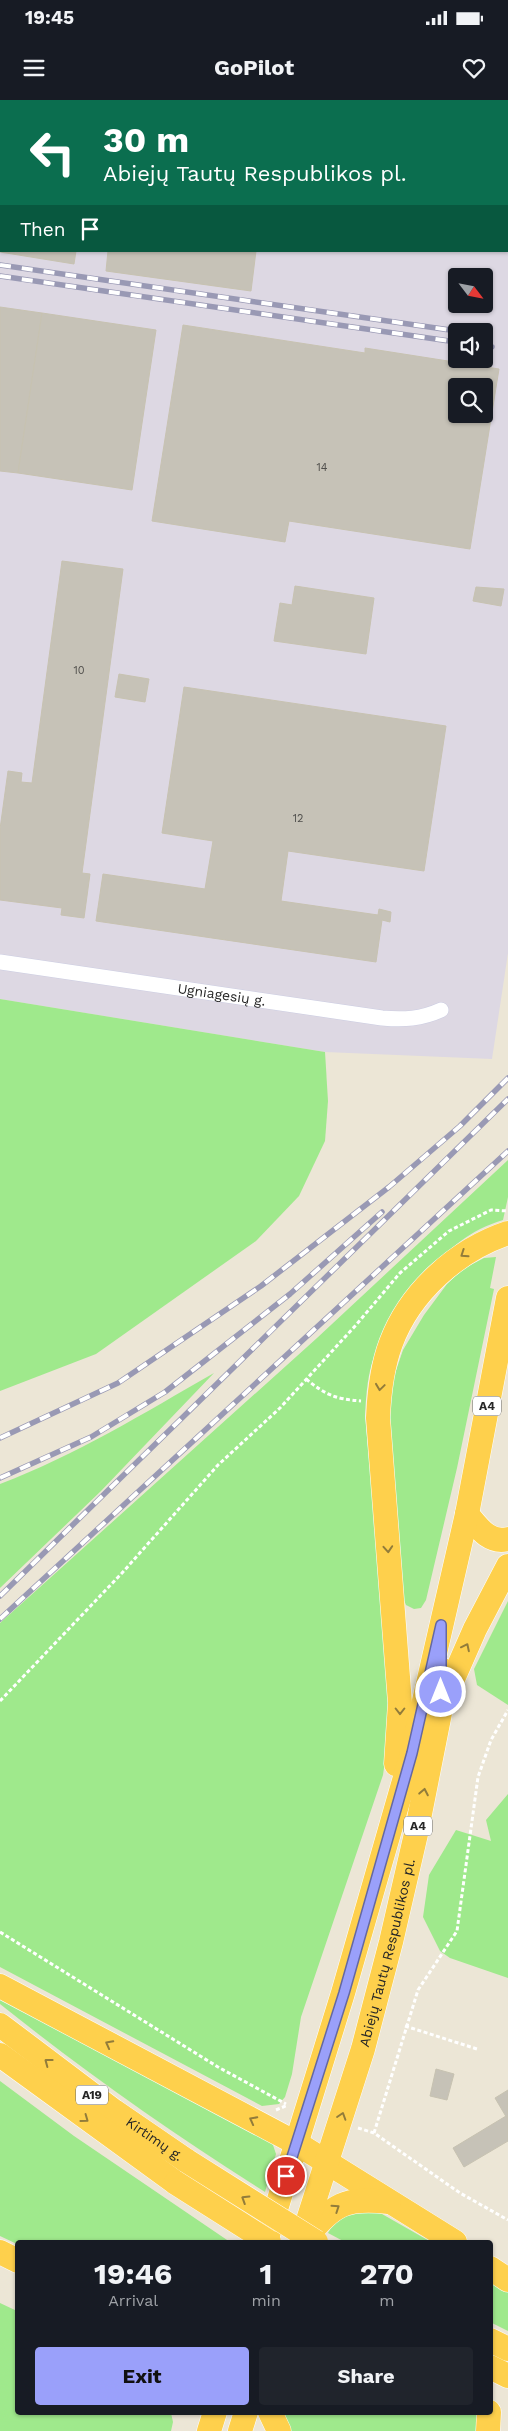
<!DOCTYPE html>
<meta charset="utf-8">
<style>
:root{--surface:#171b24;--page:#20242c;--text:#f1f3f6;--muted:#9ea1a6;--accent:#9aa0fa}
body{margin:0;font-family:"Work Sans",sans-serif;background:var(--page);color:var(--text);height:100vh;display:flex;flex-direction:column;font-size:19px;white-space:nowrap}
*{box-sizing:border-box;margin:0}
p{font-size:16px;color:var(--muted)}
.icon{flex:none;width:28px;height:28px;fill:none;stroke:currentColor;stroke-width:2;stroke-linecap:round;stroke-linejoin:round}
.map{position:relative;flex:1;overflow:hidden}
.sheet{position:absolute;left:15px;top:2140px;width:478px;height:175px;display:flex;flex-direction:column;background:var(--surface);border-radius:5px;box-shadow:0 1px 4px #0004}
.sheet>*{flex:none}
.guide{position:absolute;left:0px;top:0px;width:509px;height:152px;box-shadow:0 1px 4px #0004;background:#0b6e4f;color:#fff;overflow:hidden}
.needle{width:32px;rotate:122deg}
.controls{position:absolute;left:448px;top:168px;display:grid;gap:10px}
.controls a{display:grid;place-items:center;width:45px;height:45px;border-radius:5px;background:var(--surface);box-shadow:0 1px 4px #0004;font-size:25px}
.pin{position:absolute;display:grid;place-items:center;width:42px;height:42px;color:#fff;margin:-21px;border:2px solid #fff;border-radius:50%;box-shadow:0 1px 5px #0007}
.me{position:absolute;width:55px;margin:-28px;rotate:0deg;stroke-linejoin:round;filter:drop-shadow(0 0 4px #0008)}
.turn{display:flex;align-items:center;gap:18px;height:105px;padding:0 20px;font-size:22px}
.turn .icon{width:65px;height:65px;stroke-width:2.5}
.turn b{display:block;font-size:35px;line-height:42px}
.then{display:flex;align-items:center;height:48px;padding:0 20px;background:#0003;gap:10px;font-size:19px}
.eta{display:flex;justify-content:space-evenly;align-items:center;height:85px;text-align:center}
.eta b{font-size:30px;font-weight:700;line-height:35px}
.action{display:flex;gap:10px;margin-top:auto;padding:10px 20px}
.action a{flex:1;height:58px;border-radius:5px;background:var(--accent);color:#111;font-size:20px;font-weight:700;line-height:58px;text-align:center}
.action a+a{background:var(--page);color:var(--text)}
.status{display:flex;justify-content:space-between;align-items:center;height:35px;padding:0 25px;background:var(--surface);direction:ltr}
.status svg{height:14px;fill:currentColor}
header{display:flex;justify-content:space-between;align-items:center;height:65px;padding:0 20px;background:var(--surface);font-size:22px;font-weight:700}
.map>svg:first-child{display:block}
.industrial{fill:#ddd8e3;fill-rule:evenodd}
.green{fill:#9fe98c}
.building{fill:#c6c2b7;stroke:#c7c2b1;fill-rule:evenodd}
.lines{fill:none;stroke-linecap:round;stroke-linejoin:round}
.minor-casing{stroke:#cccde2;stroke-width:16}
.trunk-casing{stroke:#fff;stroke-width:25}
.path{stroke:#fff;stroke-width:3;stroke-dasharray:4 2.5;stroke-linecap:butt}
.minor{stroke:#fff;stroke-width:15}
.trunk{stroke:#fed04c;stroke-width:24}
.rail-casing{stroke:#9999b4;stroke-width:5.5}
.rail{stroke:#fff;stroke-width:4;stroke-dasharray:11;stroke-linecap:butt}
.trunk-bridge-casing{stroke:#fff;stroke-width:25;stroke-linecap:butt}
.trunk-bridge{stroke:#fed04c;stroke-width:24}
.oneway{stroke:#927c3a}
.route-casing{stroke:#6468a2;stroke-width:12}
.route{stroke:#9aa0fa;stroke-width:9}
.labels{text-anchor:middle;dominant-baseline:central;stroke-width:5;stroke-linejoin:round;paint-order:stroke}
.number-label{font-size:11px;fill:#4f4e4b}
.shield{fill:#fff;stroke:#686868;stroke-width:1}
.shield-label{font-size:12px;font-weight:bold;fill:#272727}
.street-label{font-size:14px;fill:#272727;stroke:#fff}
</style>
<div class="status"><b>19:45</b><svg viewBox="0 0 49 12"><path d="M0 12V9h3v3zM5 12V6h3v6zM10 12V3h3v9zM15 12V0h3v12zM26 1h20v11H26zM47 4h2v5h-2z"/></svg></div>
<header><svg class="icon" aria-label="menu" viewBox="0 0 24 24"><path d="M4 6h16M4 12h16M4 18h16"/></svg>GoPilot<svg class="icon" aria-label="heart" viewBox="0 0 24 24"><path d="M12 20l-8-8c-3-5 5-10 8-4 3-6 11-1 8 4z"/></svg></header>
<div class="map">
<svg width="508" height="2331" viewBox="0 0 508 2331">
<rect width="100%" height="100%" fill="#ece6d6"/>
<!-- industrial -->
<path class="industrial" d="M 0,0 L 508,0 L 508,853 L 492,959 L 325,952 L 0,899 ZM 1,1 L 508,1 L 508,151 L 1,151 ZM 456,176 L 484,176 L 484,204 L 456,204 ZM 456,231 L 484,231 L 484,259 L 456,259 ZM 456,286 L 484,286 L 484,314 L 456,314 Z"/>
<!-- green -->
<g class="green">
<polygon points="0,899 325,952 328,1001 325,1041 299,1096 256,1141 96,1254 0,1291"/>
<path d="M 508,1060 L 508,1097 L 503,1120 C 453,1135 431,1169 402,1210 C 390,1226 378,1243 372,1263 C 367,1280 366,1298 365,1316 L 386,1540 L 390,1605 L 388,1640 L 383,1675 L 301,1917 L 292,1974 L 285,1997 L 279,2004 L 262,2006 L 0,1867 L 0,1523 L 317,1238 Z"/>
<polygon points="496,1157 490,1188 494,1189 457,1368 426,1500 421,1508 414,1509 406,1505 401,1493 388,1294 403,1250 424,1215 447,1184 463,1169 484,1158"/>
<path d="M 214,1273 L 101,1391 L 0,1488 L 0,1384 C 76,1355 144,1313 214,1273 Z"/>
<polygon points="508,1501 508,1605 477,1585 474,1569"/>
<polygon points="508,1694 508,1878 450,1858 440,1851 423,1817 429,1775 456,1730 491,1741 486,1720"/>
<path d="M 0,1897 L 272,2042 L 276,2054 L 265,2092 C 173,2034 85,1972 0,1904 Z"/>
<polygon points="0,1981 74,2036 230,2142 17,2144 0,2136"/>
<polygon points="365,2107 382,2114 431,2142 345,2142 328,2133 335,2121"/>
<polygon points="490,2177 508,2188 508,2231 490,2222"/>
<polygon points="0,2203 17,2211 18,2312 171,2313 173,2322 171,2331 0,2331"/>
<polygon points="277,2313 482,2313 482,2331 287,2331"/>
</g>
<!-- building -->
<g class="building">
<polygon points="11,0 100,0 11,1"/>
<polygon points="129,0 472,0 129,1"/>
<polygon points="1,64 1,151 76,151 74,164 0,152"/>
<polygon points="108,151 256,151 251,191 106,171"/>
<polygon points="0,207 42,213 18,373 0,371"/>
<polygon points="42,213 156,230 132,390 18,373"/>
<path d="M 183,225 L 365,253 L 365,248 L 499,269 L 470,449 L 289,421 L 285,442 L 152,421 ZM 456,286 L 484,286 L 484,314 L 456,314 Z"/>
<polygon points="62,461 123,469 82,773 90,774 84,818 61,815 62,808 0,800 0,729 8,671 22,673 21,682 32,683"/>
<polygon points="295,486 374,498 366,554 274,541 280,503 292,505"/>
<polygon points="476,487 504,489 501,506 473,501"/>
<polygon points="119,574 149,579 145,602 115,597"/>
<polygon points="184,587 446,626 424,771 288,751 281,801 378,815 379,809 391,812 390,822 382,820 376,862 96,821 103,774 205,789 213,741 162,733"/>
<polygon points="436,1969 454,1974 447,2000 430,1996"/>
<polygon points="508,1990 508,2020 495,1998"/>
<polygon points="506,2016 508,2020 508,2041 464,2067 453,2048"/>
</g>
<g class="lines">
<defs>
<g id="minor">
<path id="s1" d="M 0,862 L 382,918 C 404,920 421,919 441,910"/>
</g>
<g id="trunk">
<path d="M 467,1414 C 478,1427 489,1444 508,1439"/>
<polyline points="446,1595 475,1529 508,1466"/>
<path d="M 396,1664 L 400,1603 L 378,1318 C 379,1292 382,1267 391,1243 C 410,1192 457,1150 508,1133"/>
<polyline points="0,1886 296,2043 455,2142"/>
<path id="s2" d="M 0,1925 L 114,2011 L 187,2061"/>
<polyline points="0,1955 176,2083"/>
<polyline points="268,2135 343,1893 412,1653 467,1414 508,1198"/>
<path d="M 306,2137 C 335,2104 344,2097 389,2102"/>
<path id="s3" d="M 301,2142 L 363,1949 L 391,1842 L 416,1734 L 441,1608 L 441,1569"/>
<polyline points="0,2152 18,2161"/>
<polyline points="490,2168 508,2180"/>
<polyline points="490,2240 508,2249"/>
<polyline points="490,2267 508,2276"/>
<polyline points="270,2312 279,2331"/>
<polyline points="209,2331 215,2312"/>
<polyline points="240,2331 246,2312"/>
<polyline points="488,2331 489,2312"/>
</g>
</defs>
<!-- minor casing -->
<use href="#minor" class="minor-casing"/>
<!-- trunk casing -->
<use href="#trunk" class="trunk-casing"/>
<!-- path -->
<g class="path">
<path d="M 306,1279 C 326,1295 335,1299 361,1301"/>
<polyline points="0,1601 122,1473 218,1365 280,1308 356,1225 400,1173 449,1131 491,1110 508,1111"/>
<polyline points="0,1832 218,1967 286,2004"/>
<polyline points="405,1926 477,1949"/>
<polyline points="276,2010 288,2005"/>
<polyline points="358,2028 374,2033 460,2093 508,2120"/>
<polyline points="374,2033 418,1890 457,1831 478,1677 491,1640 508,1610"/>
</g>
<!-- minor -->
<use href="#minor" class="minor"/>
<!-- trunk -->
<use href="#trunk" class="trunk"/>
<defs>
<g id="rail">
<polyline points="0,165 457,231"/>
<polyline points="0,176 456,242"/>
<polyline points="484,235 485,235"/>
<polyline points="484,246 492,247"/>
<polyline points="0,1338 118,1283 261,1186 389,1087 460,1026 508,978"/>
<polyline points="0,1378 91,1337 165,1292 290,1194 382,1112"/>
<polyline points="0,1496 508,999"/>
<polyline points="0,1519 508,1051"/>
</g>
</defs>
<!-- rail casing -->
<use href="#rail" class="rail-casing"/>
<!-- rail -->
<use href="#rail" class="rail"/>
<defs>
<g id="trunk-bridge">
<polyline points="187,2061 316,2142"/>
<polyline points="176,2083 269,2142"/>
</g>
</defs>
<!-- trunk-bridge casing -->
<use href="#trunk-bridge" class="trunk-bridge-casing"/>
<!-- trunk-bridge -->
<use href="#trunk-bridge" class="trunk-bridge"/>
</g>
<!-- one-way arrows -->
<defs><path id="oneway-chevron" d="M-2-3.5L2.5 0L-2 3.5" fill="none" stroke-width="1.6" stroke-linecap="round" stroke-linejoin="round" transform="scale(1.25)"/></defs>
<g class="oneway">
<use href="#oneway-chevron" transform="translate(464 1154) rotate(146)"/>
<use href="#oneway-chevron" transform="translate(380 1287) rotate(98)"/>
<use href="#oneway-chevron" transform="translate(388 1449) rotate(86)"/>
<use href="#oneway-chevron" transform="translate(466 1547) rotate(-64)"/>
<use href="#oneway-chevron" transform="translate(400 1611) rotate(90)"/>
<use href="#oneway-chevron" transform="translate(424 1692) rotate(-79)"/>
<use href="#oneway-chevron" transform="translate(109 1944) rotate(-152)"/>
<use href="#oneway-chevron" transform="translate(48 1962) rotate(-143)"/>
<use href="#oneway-chevron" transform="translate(342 2016) rotate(-72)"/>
<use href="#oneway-chevron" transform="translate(85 2019) rotate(36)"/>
<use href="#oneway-chevron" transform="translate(253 2020) rotate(-152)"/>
<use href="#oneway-chevron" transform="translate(245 2099) rotate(-148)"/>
<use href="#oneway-chevron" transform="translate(336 2108) rotate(-34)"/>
</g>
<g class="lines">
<defs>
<polyline id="route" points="286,2076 344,1893 412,1653 441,1525 441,1592"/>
</defs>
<!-- route casing -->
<use href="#route" class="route-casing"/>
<!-- route -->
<use href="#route" class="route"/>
</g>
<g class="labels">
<!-- number labels -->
<g class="number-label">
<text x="322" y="367">14</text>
<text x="79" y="570">10</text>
<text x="298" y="718">12</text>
</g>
<!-- shield labels -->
<g class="shield">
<rect x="473" y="1296.5" width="28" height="19" rx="4"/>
<rect x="404" y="1716.5" width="28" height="19" rx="4"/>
<rect x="76" y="1985.5" width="32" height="19" rx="4"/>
</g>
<g class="shield-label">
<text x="487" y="1306">A4</text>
<text x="418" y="1726">A4</text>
<text x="92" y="1995">A19</text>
</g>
<!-- street labels -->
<g class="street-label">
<text stroke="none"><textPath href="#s1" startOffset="224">Ugniagesių g.</textPath></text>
<text stroke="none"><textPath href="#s3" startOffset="302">Abiejų Tautų Respublikos pl.</textPath></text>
<text stroke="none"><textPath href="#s2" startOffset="192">Kirtimų g.</textPath></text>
</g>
</g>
</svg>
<div class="controls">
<a><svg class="needle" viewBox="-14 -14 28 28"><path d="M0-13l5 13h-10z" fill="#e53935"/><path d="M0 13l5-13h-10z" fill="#9ea1a6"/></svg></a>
<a><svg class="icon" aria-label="sound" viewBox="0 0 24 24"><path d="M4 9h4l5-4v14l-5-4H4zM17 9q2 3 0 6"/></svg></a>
<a><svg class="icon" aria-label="search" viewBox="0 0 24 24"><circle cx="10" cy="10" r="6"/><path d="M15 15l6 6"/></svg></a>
</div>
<div class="pin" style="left:286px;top:2076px;background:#d93025"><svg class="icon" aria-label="arrive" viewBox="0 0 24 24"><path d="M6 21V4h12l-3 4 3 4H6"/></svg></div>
<svg class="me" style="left:441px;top:1592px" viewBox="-20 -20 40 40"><circle r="17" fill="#9aa0fa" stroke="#fff" stroke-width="3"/><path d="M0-11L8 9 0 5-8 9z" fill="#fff"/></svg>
<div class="guide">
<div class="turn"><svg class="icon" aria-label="left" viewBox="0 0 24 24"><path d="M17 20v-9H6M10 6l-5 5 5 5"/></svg><div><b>30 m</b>Abiejų Tautų Respublikos pl.</div></div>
<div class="then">Then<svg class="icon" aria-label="arrive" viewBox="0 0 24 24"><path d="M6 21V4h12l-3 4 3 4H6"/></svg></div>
</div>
<section class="sheet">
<div class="eta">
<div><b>19:46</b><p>Arrival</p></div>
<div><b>1</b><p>min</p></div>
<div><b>270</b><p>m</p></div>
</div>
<div class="action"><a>Exit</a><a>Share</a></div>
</section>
</div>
